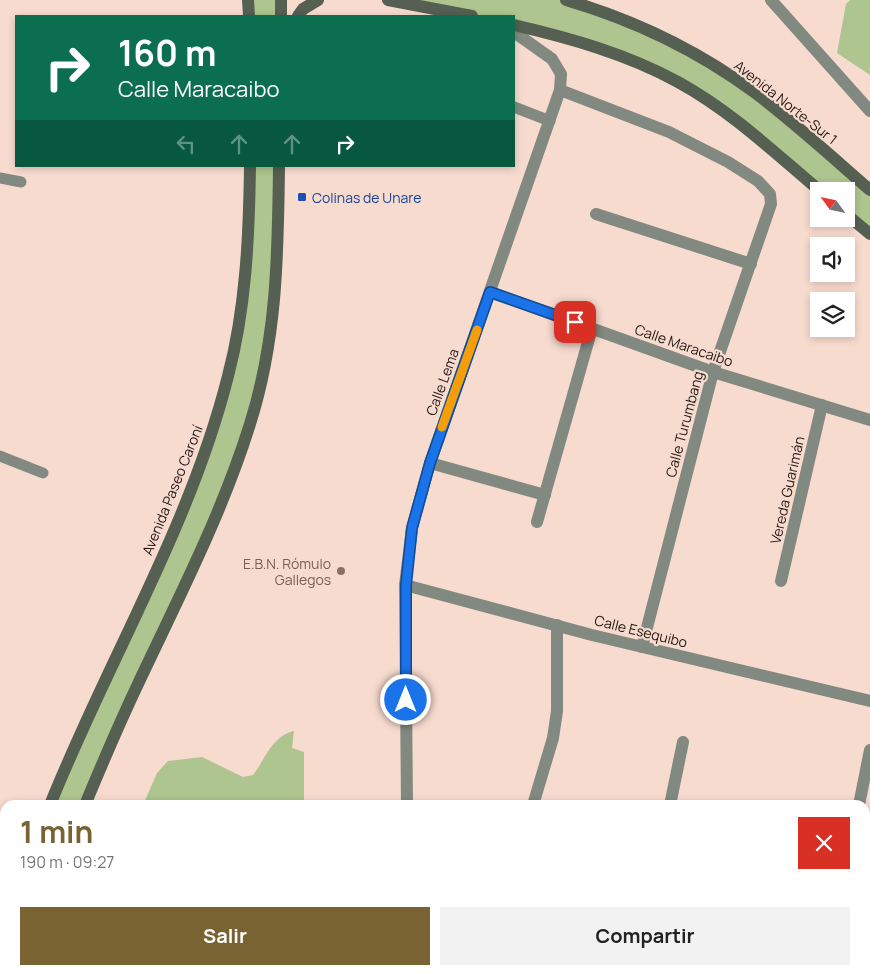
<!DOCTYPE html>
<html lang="es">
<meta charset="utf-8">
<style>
:root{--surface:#fff;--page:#f2f2f2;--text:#222;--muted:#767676;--accent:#7a6333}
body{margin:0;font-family:Manrope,sans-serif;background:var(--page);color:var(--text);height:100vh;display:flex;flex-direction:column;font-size:19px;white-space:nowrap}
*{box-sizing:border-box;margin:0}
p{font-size:16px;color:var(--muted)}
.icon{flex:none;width:28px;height:28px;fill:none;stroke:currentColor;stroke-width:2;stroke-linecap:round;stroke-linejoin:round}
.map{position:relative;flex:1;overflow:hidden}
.drawer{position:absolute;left:0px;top:800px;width:870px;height:175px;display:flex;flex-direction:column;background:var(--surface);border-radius:15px 15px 0 0;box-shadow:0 2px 8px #0003}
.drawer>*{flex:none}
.banner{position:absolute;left:15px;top:15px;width:500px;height:152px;border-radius:0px;box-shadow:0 2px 8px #0003;background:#0b6e4f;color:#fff;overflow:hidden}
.needle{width:32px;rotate:303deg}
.tools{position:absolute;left:810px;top:182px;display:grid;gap:10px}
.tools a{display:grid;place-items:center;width:45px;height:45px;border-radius:0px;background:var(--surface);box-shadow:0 2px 8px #0003;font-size:25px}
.pin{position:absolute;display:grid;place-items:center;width:42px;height:42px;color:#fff;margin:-21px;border-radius:10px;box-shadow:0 2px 8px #0006}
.me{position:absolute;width:55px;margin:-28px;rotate:0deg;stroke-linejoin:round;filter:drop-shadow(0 0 4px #0008)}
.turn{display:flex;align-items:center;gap:18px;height:105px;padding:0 20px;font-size:22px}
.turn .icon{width:65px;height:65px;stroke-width:2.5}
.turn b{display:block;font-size:35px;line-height:42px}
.lanes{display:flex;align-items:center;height:48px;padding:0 20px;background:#0003;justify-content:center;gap:25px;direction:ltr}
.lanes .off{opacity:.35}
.round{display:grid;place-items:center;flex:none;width:52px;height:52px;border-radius:0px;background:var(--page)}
.headline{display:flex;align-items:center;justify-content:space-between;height:85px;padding:0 20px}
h1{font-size:30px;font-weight:700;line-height:38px;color:var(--accent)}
.primary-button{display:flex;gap:10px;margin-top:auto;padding:10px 20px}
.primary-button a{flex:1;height:58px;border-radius:0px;background:var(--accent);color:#fff;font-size:20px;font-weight:700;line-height:58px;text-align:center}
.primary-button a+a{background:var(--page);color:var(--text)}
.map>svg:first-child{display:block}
.green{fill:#aec58f}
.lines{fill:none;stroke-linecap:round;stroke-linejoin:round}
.lane{stroke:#828980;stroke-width:11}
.street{stroke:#828980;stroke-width:12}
.secondary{stroke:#555f52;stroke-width:12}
.route-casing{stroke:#114b97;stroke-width:12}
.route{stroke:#1a73e8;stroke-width:9}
.slow{stroke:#f59e0b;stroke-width:9}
.transit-dot{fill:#1a4fb4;stroke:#f8dbcf;stroke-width:2}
.education-dot{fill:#8d6e63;stroke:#f8dbcf;stroke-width:2}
.labels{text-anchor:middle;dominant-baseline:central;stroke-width:4.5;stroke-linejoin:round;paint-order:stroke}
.street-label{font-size:14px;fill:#211713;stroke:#f8dbcf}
.transit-label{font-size:14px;fill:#164399;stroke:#f8dbcf;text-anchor:start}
.education-label{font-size:14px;fill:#785e54;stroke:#f8dbcf;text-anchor:end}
</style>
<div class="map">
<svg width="870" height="975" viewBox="0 0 870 975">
<rect width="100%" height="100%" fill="#f8dbcf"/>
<!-- green -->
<g class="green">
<polygon points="248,0 281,0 281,16 249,16"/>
<polygon points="388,0 566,0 698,55 870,190 870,234 846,214 846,191 820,191 677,82 514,25 514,16 472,16"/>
<polygon points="850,0 870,0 870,75 837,53 846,4"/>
<polygon points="250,166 279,166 278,269 250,423 85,805 50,805 163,555 229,375"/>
<path d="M 294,731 L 292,748 L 304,752 L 304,805 L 143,805 L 157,773 L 168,761 L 202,757 L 243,777 L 253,775 C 266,758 272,736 294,731 Z"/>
<polygon points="5,942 5,970 31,970 30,975 0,975 0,960"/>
<polygon points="98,970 303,970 303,975 97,975"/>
</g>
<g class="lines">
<!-- lane -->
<g class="lane">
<polyline points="514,107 550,121"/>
<polyline points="0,178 21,182"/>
<polyline points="0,456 43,473"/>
</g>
<!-- street -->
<g class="street">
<polyline points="771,0 870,111"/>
<polyline points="560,90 669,132 728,162 758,181 770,194 771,204 713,372 642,647"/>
<polyline points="596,214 751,264"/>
<polyline points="490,292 713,372 870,420"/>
<polyline points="430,463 545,495"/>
<polyline points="537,522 592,328"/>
<polyline points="781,581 822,405"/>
<polyline points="405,585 592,635 870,701"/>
<polyline points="407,805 405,585 412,528 430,463 560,90 561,74 552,59 514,32"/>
<polyline points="533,805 553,738 557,711 557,625"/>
<polyline points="670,805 683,742"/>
<polyline points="859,805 870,750"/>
<polyline points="408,970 408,975"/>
<polyline points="505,975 505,970"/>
<polyline points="825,975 826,970"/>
</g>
<!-- secondary -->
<g class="secondary">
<polyline points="248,0 249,16"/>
<polyline points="388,0 472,16"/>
<path d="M 566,0 C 634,20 697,50 754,92 C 794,122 832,157 870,190"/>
<polyline points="281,16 281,0"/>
<polyline points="298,16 303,9 318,0"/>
<path d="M 514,25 C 570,38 627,54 678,82 C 731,111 775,153 820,191"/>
<polyline points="846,214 870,234"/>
<path d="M 50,805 C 107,662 190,527 228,376 C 246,308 249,237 250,166"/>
<path d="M 85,805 C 102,764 119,724 138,684 C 178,599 222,514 250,424 C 277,339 278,255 279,166"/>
<polyline points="0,960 5,942"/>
<polyline points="30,975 31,970"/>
</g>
</g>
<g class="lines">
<defs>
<polyline id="route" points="406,700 406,585 412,528 430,463 490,292 575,322"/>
</defs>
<!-- route casing -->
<use href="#route" class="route-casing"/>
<!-- route -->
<use href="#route" class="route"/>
<!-- slow -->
<polyline class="slow" points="442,427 477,330"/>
</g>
<!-- markers -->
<rect class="transit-dot" x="297" y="192" width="10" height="10" rx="2.5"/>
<circle class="education-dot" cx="341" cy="571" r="5"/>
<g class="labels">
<!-- street labels -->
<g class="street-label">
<text transform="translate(786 102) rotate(38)">Avenida Norte-Sur 1</text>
<text transform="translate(684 345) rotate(19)">Calle Maracaibo</text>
<text transform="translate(442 382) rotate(-70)">Calle Lema</text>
<text transform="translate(684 424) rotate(-75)">Calle Turumbang</text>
<text transform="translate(172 490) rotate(-68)">Avenida Paseo Caroní</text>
<text transform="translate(787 490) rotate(-77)">Vereda Guarimán</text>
<text transform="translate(641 631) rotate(14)">Calle Esequibo</text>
</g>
<!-- transit labels -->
<g class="transit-label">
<text x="312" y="197">Colinas de Unare</text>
</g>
<!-- education labels -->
<g class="education-label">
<text x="331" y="563">E.B.N. Rómulo<tspan x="331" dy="16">Gallegos</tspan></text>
</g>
</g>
</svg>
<div class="tools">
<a><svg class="needle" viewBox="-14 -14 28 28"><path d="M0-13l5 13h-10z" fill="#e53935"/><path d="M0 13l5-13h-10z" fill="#767676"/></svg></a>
<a><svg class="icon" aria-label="sound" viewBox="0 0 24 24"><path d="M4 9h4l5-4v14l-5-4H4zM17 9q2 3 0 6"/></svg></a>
<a><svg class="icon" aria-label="layers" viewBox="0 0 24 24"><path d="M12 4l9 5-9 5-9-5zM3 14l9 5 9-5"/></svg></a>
</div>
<div class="pin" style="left:575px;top:322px;background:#d93025"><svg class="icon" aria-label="arrive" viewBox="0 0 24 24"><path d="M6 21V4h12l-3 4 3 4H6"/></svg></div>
<svg class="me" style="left:406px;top:700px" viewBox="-20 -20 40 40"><circle r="17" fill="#1a73e8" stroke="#fff" stroke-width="3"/><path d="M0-11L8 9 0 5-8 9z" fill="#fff"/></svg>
<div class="banner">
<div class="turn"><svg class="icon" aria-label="right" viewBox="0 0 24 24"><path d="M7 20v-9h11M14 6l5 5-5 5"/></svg><div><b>160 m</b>Calle Maracaibo</div></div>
<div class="lanes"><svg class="icon off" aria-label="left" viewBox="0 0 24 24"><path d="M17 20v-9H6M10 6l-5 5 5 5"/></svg><svg class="icon off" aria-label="ahead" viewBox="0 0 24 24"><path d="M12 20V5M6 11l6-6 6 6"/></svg><svg class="icon off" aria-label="ahead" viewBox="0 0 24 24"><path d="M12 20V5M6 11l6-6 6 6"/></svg><svg class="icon" aria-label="right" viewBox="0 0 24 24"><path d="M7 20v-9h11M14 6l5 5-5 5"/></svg></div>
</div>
<section class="drawer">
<div class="headline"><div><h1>1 min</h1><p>190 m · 09:27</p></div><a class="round" style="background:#d93025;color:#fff"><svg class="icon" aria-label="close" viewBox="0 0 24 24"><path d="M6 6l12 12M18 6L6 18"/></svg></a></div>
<div class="primary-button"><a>Salir</a><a>Compartir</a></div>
</section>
</div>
